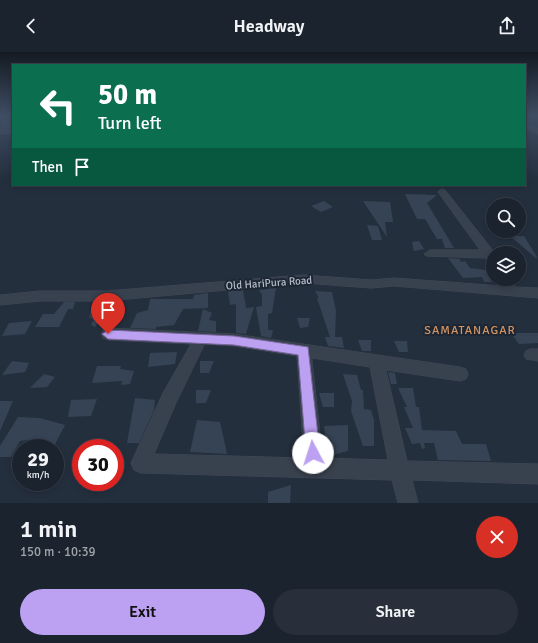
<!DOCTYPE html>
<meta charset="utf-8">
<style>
:root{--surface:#1b232e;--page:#282f3a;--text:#f1f3f6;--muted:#a0a4aa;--line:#39404a;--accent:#bca0f2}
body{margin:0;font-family:Signika,sans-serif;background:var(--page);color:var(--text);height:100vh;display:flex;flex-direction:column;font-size:15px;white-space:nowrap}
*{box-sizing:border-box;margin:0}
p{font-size:13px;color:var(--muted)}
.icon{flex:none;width:22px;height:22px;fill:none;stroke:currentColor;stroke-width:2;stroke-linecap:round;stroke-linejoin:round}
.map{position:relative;height:451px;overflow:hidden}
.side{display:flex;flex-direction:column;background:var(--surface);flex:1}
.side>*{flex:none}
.top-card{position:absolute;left:12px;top:12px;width:514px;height:122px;border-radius:0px;box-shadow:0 2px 6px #0003,0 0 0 1px var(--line);background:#0b6e4f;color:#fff;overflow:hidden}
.tools{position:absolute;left:486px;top:146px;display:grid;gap:8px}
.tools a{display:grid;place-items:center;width:40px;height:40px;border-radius:50%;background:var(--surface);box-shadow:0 2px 6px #0003,0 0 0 1px var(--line);font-size:20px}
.speed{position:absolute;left:12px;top:387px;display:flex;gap:8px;font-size:20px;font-weight:700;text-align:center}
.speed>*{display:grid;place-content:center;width:52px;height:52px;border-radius:50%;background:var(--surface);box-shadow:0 2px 6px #0003,0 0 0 1px var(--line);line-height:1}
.speed small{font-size:10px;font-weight:400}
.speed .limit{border:6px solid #d22;background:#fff;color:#111}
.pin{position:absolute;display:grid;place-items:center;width:34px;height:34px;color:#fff;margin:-41px -17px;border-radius:50% 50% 50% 0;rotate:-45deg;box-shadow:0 0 4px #0007}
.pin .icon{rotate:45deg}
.me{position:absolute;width:44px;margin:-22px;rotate:355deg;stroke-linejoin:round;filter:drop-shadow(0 0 3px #0008)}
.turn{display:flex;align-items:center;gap:14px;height:84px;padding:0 20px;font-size:18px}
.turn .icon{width:52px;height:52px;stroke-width:2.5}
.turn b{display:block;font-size:28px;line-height:34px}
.then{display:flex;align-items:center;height:38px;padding:0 20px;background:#0003;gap:8px;font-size:15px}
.round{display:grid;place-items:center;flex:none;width:42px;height:42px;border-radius:21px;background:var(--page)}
.headline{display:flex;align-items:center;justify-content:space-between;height:68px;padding:0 20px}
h1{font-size:24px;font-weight:600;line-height:30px}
.primary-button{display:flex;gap:8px;margin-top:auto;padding:8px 20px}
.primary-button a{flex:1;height:46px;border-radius:24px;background:var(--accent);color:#111;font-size:16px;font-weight:600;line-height:46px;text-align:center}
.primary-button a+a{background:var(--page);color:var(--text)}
header{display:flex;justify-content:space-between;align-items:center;height:52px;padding:0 20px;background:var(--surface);font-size:18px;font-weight:600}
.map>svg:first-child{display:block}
.building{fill:#364354}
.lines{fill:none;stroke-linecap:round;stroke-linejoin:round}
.street-casing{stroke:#414a57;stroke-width:1}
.street{fill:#38414e;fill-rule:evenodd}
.route{fill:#bca0f2;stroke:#7a689d}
.labels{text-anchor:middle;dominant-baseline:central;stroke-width:4;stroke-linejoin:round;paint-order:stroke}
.street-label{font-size:11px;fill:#b4bcc9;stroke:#1d2633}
.neighbourhood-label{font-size:12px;letter-spacing:1px;fill:#d59563;stroke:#1d2633}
</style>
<header><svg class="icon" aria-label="back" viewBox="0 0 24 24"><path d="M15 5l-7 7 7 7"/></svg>Headway<svg class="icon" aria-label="share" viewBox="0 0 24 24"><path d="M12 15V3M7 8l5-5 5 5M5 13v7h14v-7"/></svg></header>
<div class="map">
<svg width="538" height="451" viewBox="0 0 538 451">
<rect width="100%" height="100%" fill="#242f3e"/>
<!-- building -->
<g class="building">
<polygon points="7,64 13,64 13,76 0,76 0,70"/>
<polygon points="405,142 437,143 427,151 454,196 445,196 442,187 437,187 425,167 417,167"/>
<polygon points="324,149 333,155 321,160 311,154"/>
<polygon points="363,149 390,150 393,170 385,170 387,185"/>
<polygon points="367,173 378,174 382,188 372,188"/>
<polygon points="510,184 524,184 537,205 536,206"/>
<polygon points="419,189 424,197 414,199 412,190"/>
<polygon points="448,206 460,207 461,210 465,209 470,216 493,219 493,230 484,230 482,225 463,226"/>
<polygon points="276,236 272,261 268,262 268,278 273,278 271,286 261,284 256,255 262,254 262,243 259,238"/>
<polygon points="243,238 246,256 254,255 246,282 236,281 236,252 230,253 228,239"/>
<polygon points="315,239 332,240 336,259 335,285 342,285 344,296 328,294 325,285 330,285 317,246 319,246"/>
<polygon points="208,241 208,256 183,257 174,273 156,275 156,277 130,276 137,261 148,258 150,247 193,247 194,243"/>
<polygon points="64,250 75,250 73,257 68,257 59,275 35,275 43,262 54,262"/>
<polygon points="101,250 110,250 108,256 95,275 91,273 93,268 89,265 91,257 98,256"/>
<polygon points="203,257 212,261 209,268 216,269 216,280 198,279"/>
<polygon points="297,266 310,266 308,275 300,276"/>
<polygon points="32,269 25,282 2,284 9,271"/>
<polygon points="511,281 538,281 538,291 519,292"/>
<polygon points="358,288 371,288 371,299 362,299"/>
<polygon points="394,289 407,289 408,300 399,300"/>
<polygon points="177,300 175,312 148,315 150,301"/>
<polygon points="12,309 29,311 25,320 2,323"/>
<polygon points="200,309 214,309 209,321 200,321"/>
<polygon points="97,314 121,314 120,317 134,319 130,332 121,333 122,329 92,331"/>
<polygon points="388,320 395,321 397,332 391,332"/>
<polygon points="44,322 55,325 47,335 30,336"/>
<polygon points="343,322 357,323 361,338 363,338 364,357 371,358 374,368 374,394 363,394 351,359 352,349"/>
<polygon points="398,336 413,336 416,355 419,355 422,378 456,379 462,392 486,392 491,409 438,408 434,391 424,391 425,396 422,397 420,391 412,392 405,376 413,376 404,355 407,355"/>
<polygon points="196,338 211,338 206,351 196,351"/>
<polygon points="319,341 334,341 334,355 323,355"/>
<polygon points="135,346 155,348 154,358 139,391 127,391"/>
<polygon points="97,347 91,364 68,365 71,348"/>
<polygon points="0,349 13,349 0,379"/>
<polygon points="18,365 40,366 65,373 53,396 36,396 42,386 20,389 11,405 0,405 0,394"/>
<polygon points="197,368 220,370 227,402 190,400"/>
<polygon points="348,373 348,399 328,404 324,374"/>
<polygon points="291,433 290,451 268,451 268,440"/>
</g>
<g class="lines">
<defs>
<g id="street">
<polygon points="0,64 6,64 0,69"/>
<polygon points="525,70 538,77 538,82 525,75"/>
<polygon points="13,77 13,81 0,82 0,78"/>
<polygon points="442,137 445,138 494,200 493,212 489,211 485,206 426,204 424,202 430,198 480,198 438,140"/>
<polygon points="304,223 371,228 394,226 502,234 498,227 510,227 515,235 538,236 538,246 394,234 371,236 304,231 106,249 40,249 0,253 0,243 40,239 106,239"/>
<path d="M 108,276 L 234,282 L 460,315 L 466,317 L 468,322 L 466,327 L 460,329 L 386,318 L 407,409 L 538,412 L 538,432 L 412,428 L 418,451 L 398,451 L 392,428 L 141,421 L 134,418 L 131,411 L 163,341 L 191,292 L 108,288 L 103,286 L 101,282 L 103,278 ZM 205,292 L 234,294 L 297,304 L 304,406 L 154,402 L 176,351 ZM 312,306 L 370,315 L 388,408 L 323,406 Z"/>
<polygon points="531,297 538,297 538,309 526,307 524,303 526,299"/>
</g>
</defs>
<!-- street casing -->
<use href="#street" class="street-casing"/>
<!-- street -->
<use href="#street" class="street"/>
</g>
<!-- sky -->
<linearGradient id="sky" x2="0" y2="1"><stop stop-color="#141a22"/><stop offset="0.5" stop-color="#3f4d63"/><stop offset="1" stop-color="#3f4d63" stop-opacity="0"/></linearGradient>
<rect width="538" height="127" fill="url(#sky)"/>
<!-- route -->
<polygon class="route" points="108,278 234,284 308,295 320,401 318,406 313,408 308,406 306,401 298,303 234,293 108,287 102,282"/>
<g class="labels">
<!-- street labels -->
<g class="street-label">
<text transform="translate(269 231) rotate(-4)">Old HariPura Road</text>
</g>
<!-- neighbourhood labels -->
<g class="neighbourhood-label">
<text x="470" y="278">SAMATANAGAR</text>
</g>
</g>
</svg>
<div class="tools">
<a><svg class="icon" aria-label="search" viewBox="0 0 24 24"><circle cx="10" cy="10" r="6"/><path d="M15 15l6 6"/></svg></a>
<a><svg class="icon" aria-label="layers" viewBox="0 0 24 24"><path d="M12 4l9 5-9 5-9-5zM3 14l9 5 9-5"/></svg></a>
</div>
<div class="speed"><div>29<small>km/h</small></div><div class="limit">30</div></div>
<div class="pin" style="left:108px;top:282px;background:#d93025"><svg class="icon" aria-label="arrive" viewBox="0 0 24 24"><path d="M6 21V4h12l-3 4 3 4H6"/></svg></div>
<svg class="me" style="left:313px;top:401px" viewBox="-20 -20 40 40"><circle r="19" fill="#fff"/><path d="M0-13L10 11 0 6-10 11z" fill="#bca0f2"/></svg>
<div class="top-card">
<div class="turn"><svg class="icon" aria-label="left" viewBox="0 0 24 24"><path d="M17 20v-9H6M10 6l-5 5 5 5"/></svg><div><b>50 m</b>Turn left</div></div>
<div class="then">Then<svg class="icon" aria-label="arrive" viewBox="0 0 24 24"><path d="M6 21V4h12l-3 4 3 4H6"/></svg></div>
</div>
</div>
<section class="side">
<div class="headline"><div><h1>1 min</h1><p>150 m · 10:39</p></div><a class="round" style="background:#d93025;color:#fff"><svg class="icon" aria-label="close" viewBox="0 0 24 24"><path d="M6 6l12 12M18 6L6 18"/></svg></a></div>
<div class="primary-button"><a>Exit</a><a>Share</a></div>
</section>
